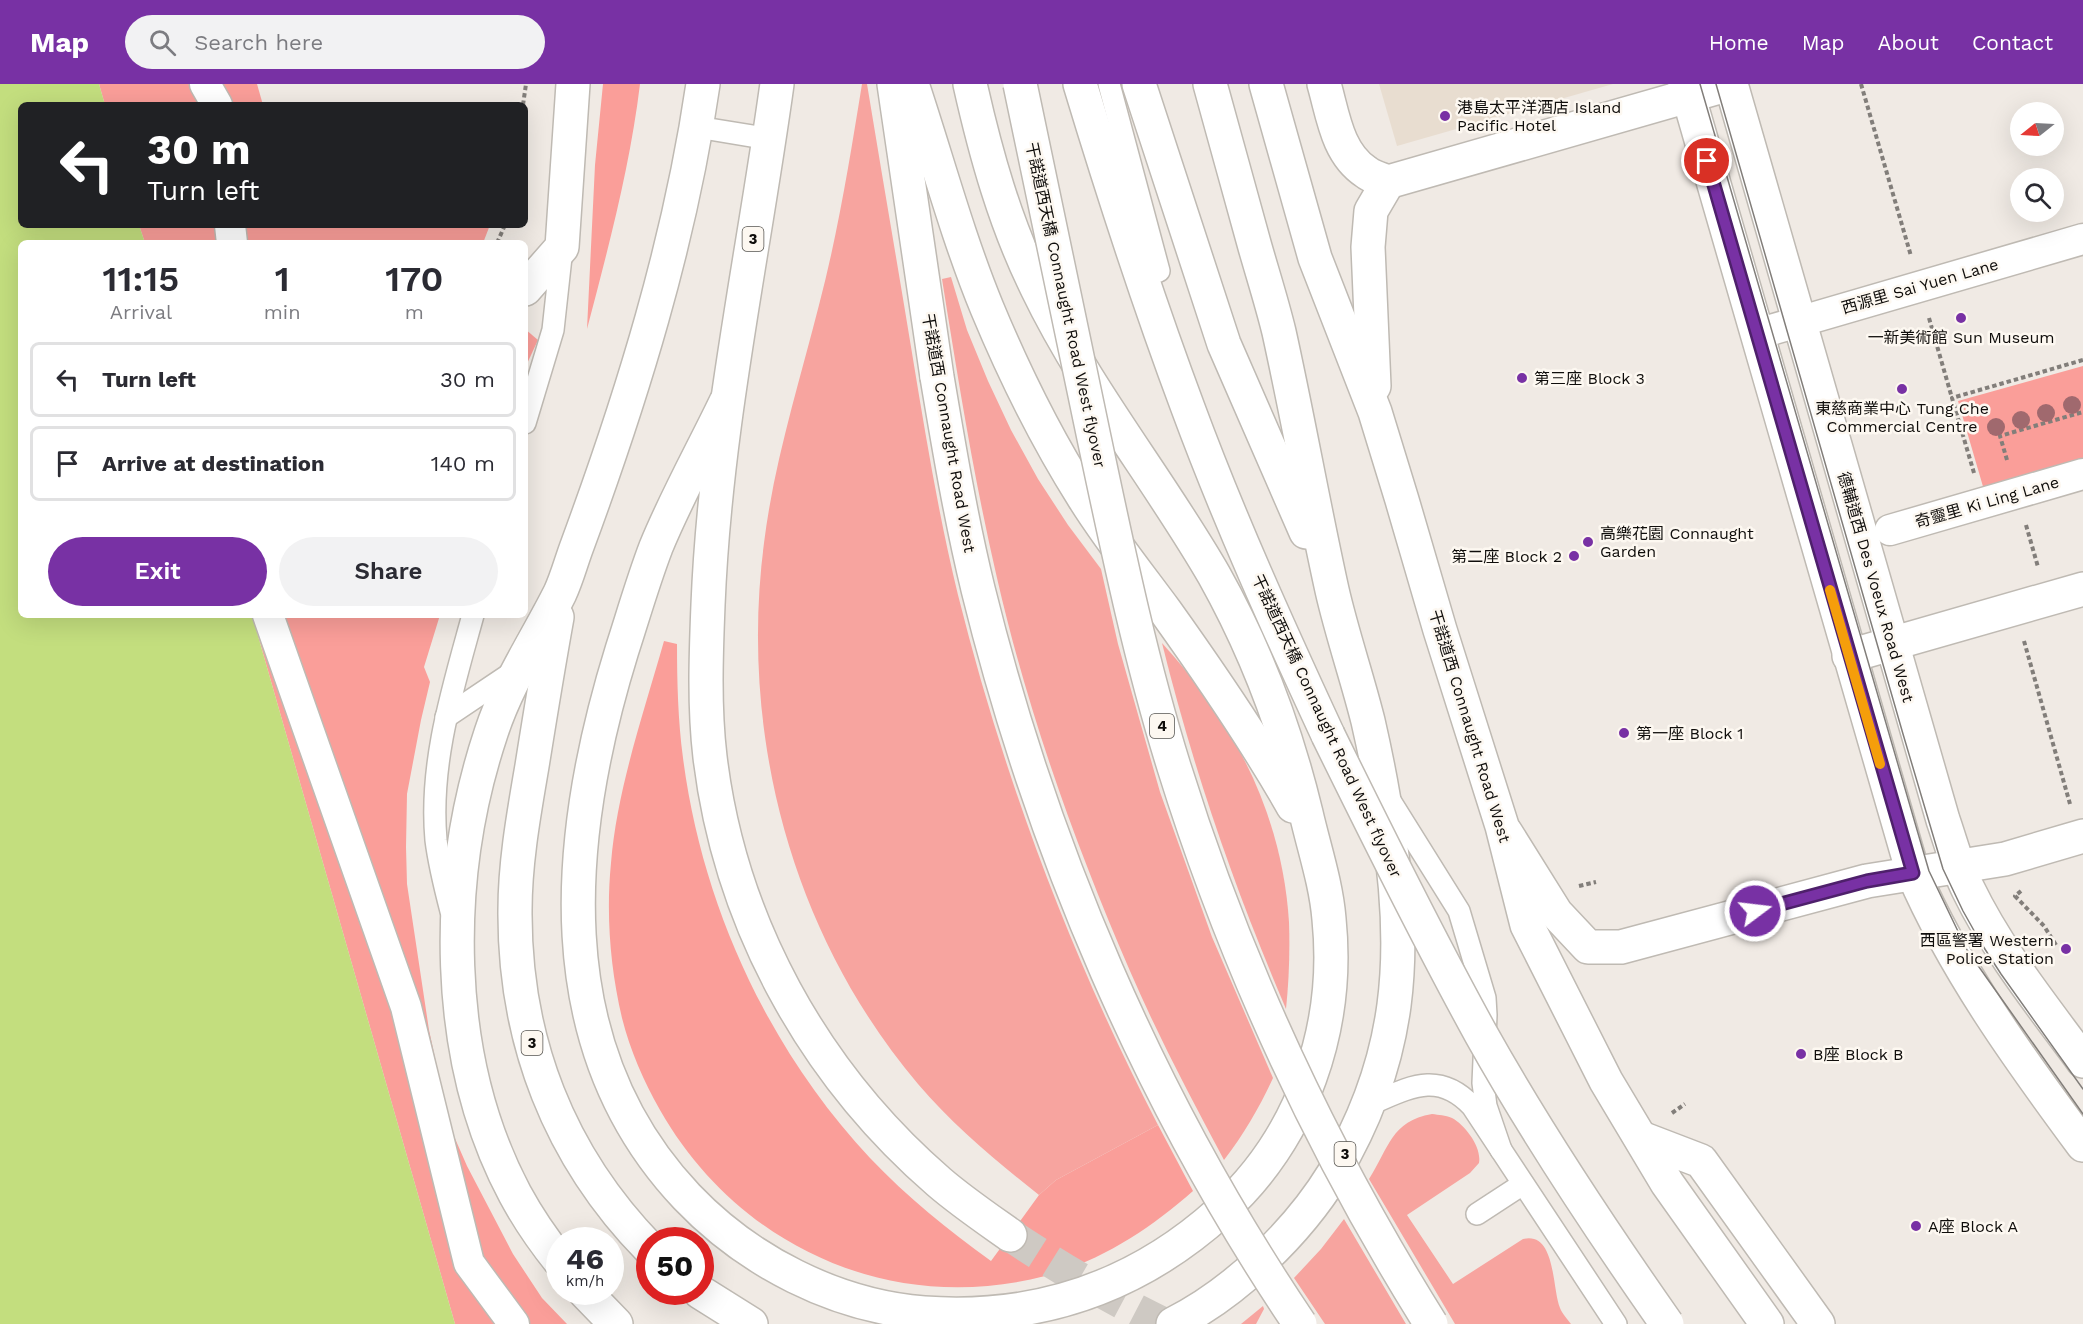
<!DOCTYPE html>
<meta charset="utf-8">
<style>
:root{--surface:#fff;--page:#f2f2f3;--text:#2b2b33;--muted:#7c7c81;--line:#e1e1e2;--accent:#7831a4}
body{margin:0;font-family:"Work Sans","Noto Sans TC",sans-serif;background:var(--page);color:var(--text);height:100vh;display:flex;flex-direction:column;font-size:22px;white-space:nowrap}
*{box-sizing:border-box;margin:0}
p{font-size:20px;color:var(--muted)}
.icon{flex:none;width:33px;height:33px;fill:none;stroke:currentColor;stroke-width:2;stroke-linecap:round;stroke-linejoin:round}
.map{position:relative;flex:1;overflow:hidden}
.panel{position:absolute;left:18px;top:156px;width:510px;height:378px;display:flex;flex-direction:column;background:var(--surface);border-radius:9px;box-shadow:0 6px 24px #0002}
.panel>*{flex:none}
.banner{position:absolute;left:18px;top:18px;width:510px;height:126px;border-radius:9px;box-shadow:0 6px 24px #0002;background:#202124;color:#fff;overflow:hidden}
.needle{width:39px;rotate:252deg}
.fabs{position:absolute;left:2010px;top:18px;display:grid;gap:12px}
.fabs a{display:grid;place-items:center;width:54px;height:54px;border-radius:50%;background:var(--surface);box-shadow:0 6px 24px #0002;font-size:30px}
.speed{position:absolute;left:546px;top:1143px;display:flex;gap:12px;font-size:30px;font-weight:700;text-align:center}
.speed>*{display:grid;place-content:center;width:78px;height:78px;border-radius:50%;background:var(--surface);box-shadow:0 6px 24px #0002;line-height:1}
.speed small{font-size:15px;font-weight:400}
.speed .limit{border:9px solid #d22;background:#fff;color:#111}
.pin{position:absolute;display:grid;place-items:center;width:51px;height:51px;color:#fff;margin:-26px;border:3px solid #fff;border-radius:50%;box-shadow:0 2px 6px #0007}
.me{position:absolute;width:66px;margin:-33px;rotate:75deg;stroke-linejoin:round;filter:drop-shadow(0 0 4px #0008)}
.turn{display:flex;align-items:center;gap:21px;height:126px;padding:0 30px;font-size:27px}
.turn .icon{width:78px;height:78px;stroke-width:2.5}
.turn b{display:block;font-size:42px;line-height:51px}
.eta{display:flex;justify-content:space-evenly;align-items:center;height:102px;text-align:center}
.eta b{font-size:36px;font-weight:600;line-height:42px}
.primary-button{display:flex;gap:12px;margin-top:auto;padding:12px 30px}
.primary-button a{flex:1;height:69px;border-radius:36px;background:var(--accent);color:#fff;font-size:24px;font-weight:600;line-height:69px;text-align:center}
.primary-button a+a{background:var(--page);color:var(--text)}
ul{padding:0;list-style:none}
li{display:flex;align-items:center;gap:18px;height:75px;margin:0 12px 9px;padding:0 18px;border:3px solid var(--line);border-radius:9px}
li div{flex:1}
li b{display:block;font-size:22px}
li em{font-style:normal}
header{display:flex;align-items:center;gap:36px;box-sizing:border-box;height:84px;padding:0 30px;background:var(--accent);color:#fff}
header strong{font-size:28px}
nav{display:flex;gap:33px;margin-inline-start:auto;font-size:21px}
.search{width:420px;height:54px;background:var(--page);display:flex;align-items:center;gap:15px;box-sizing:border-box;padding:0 21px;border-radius:33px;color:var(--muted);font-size:22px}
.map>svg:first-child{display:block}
.built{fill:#e8ddd0}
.green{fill:#fa9e99}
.forest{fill:#f7a49f}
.water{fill:#c3de7e}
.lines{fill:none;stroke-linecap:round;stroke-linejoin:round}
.trunk-tunnel{stroke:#cec9c3;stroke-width:33;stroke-dasharray:33 16;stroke-linecap:butt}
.service-casing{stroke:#bfbab3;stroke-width:24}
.pedestrian-casing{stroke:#bfbab3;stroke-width:33}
.minor-casing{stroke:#bfbab3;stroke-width:36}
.tertiary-casing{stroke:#bfbab3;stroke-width:36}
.secondary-casing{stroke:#bfbab3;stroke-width:36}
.primary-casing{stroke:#bfbab3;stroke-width:36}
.trunk-casing{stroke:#bfbab3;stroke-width:36}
.path{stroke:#827e7a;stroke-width:4;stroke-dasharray:4.5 3;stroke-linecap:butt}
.service{stroke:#fff;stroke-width:21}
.pedestrian{stroke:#fff;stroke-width:30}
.minor{stroke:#fff;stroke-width:33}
.tertiary{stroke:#fff;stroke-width:33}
.secondary{stroke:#fff;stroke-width:33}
.primary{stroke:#fff;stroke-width:33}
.trunk{stroke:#fff;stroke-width:33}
.tram{stroke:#827e7a;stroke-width:1.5}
.primary-bridge-casing{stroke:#bfbab3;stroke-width:36;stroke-linecap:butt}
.trunk-bridge-casing{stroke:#bfbab3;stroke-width:36;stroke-linecap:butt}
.primary-bridge{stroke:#fff;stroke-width:33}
.trunk-bridge{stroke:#fff;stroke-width:33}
.tree{fill:#a0696e}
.route-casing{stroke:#4e206b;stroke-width:15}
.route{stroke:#7831a4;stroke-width:10}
.slow{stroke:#f59e0b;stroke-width:10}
.poi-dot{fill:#7831a4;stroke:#fdf8f1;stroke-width:2}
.labels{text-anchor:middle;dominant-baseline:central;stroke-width:5;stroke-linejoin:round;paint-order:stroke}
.shield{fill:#fdf8f1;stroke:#565450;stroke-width:1.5}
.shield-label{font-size:15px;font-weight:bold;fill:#0f0d0b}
.poi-label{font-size:16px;fill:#0f0d0b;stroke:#fdf8f1;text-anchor:start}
.street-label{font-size:16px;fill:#0f0d0b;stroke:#fdf8f1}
</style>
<header>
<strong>Map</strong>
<div class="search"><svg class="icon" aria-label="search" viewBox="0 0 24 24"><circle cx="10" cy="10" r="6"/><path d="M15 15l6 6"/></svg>Search here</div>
<nav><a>Home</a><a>Map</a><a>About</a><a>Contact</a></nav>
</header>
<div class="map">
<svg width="2083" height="1240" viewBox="0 0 2083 1240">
<rect width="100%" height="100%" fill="#f0eae4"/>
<!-- built -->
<polygon class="built" points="1379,0 1613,0 1397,62"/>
<!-- green -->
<g class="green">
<polygon points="99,0 257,0 263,21 105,21"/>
<path d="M 603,0 L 640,0 C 630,83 608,165 587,245 L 595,81 Z"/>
<polygon points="139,141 490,141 483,159 145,159"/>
<polygon points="525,245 538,256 525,284"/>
<polygon points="2083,282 2083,377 1984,406 1958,317"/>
<polygon points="252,531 440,531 424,583 430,598 421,636 407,710 406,763 407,800 429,946 450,1043 467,1082 513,1170 542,1214 567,1240 455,1240"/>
<path d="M 664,557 L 677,560 C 677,598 678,636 683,674 C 702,821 768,965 870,1074 C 907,1113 948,1146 991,1177 L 1039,1111 L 1056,1096 L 1158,1041 L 1193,1107 C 1150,1145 1101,1177 1045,1192 C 891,1232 738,1163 660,1026 C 644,998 630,966 622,934 C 610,883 606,830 611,779 C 617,705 644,628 664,557 Z"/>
</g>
<!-- forest -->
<g class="forest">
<path d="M 862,0 L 867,0 C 882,92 898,183 913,275 C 926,354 939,433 958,511 C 1004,695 1071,873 1158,1041 L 1056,1096 L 1039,1111 C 996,1077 954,1042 918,1000 C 792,851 739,651 764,459 C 774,378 799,300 819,221 C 838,149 850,74 862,0 Z"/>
<path d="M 951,193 L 967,246 L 988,297 L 1011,346 L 1038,395 L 1068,441 L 1101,485 L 1118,560 L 1160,708 L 1212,853 L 1273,994 C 1259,1024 1244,1050 1224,1076 C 1191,1014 1158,952 1130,887 C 1075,760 1028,629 997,494 C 974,395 958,295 942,195 Z"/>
<path d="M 1162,559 C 1234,638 1282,729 1289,838 C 1290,867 1289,896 1286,925 C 1234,803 1194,688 1162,559 Z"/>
<path d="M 1432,1030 C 1439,1031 1445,1031 1452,1034 C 1465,1041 1482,1063 1479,1079 L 1470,1089 L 1407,1131 L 1453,1200 L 1523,1155 C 1556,1147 1552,1205 1560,1224 C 1562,1229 1567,1235 1571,1240 L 1455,1240 L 1369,1095 C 1389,1064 1391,1037 1432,1030 Z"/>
<polygon points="1344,1135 1406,1240 1325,1240 1294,1194 1321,1165"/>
<polygon points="1263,1222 1264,1225 1256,1240 1241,1240"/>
</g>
<!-- water -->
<polygon class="water" points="0,0 99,0 105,21 21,21 21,141 139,141 145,159 21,159 21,531 252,531 455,1240 0,1240"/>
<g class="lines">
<!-- trunk-tunnel -->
<path class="trunk-tunnel" d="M 1010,1151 C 1060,1184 1110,1214 1164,1240"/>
<defs>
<g id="service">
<polyline points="1109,0 1159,187"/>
<polyline points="697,43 770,55"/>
<polyline points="525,339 553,246 562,164"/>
<polyline points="446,633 516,586"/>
<polyline points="1389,715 1459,827 1485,914 1486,931 1483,999 1486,1022 1501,1066"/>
<path d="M 451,827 C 445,804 439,780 436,756 C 429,679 453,604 473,531"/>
<path d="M 1368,1021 C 1407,1005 1437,985 1472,1022 L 1616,1240"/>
<polyline points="1477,1130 1523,1100"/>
</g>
<g id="pedestrian">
<polyline points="205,0 217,21"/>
<polyline points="230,141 232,159"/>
<polyline points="1757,250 2083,155"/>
<polyline points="1890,446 2083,390"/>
<polyline points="268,531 406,923 469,1179 514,1240"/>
</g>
<g id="minor">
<polyline points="525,205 562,163 573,0"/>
<polyline points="1849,572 2083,505"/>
<polyline points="1641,1054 1701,1077 1818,1240"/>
</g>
<path id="tertiary" d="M 1731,0 L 1943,736 C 1951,759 1957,783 1968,805 C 1998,867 2042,921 2083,977"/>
<g id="secondary">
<path d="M 1324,0 C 1333,31 1337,69 1366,88 C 1372,93 1381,95 1388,98 L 1730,0"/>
<path d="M 1685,0 L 1913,789 C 1955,886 2020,976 2083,1061"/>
<polyline points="1506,749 1556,829 1588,863 1621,863 1867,797 2005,775 2083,752"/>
</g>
<g id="primary">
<polyline points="894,0 937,293"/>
<polyline points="1266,0 1315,174 1375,328 1402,416 1440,546 1502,742 1527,841 1606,997 1667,1099 1767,1240"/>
<polyline points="1374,302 1368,163 1371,127 1388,98"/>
</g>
<g id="trunk">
<path d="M 777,0 C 753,174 715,345 708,521 C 706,571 704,623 710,673 C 730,838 813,989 939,1098 C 961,1117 986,1134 1010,1151"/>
<path d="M 912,0 C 937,75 957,151 987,224 C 1014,289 1046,354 1084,414 C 1109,454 1138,490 1166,528 C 1211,591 1255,655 1293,722"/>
<path d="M 1080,0 C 1113,109 1148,217 1188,324 C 1229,435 1278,543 1328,651"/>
<polyline points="1139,0 1224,260 1306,448"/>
<path d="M 726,318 C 703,366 676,414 656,463 C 643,497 633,532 622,566 C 565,750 543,961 687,1113 C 748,1177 835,1222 924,1229 C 1037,1237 1137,1203 1221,1127 C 1303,1053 1340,943 1329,835 C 1326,799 1314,764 1306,729 C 1286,646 1256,566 1214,491 C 1158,394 1086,306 1037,204 C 1005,139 986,71 970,0"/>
<path d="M 557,533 C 548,583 540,632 532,682 C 524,729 515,778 515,826 C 514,956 559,1072 650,1165"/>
<path d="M 560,1177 C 543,1156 528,1134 515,1110 C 442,973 443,793 491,649 C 507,599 537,555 560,509 C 567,494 571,478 577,462 C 632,313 680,158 703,0"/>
<polyline points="585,1208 616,1240"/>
<polyline points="700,1208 751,1240"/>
<path d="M 1173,1240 C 1235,1209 1298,1148 1334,1089 C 1402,975 1408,871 1388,743 C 1383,707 1376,672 1368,637 C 1357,593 1342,550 1332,506 C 1313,420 1298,334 1279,248 C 1272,219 1263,191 1255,163 C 1240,109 1225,54 1210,0"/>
</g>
</defs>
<!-- service casing -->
<use href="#service" class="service-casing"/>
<!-- pedestrian casing -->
<use href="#pedestrian" class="pedestrian-casing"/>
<!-- minor casing -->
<use href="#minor" class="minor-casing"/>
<!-- tertiary casing -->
<use href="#tertiary" class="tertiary-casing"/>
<!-- secondary casing -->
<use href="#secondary" class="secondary-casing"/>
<!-- primary casing -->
<use href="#primary" class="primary-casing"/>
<!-- trunk casing -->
<use href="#trunk" class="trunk-casing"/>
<!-- path -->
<g class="path">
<polyline points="1861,0 1911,172"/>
<polyline points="523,21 526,0"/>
<polyline points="497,159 505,141"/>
<polyline points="1929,234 1952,314"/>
<polyline points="2007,376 2000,352 2083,328"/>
<polyline points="1974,389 1952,314 2083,276"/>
<polyline points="2026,441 2038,483"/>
<polyline points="2024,557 2070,720"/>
<polyline points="1579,802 1596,798"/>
<polyline points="2021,807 2015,812 2044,842 2056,861"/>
<polyline points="1672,1029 1685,1020"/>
</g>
<!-- service -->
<use href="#service" class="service"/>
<!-- pedestrian -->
<use href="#pedestrian" class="pedestrian"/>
<!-- minor -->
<use href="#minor" class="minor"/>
<!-- tertiary -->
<use href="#tertiary" class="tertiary"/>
<!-- secondary -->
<use href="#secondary" class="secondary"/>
<!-- primary -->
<use href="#primary" class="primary"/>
<!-- trunk -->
<use href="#trunk" class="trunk"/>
<!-- tram -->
<g class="tram">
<polyline points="1700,0 1929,787 1967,866 2083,1030"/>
<polyline points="1716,0 1903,650 1943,785 1963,827 1981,859 2001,890 2083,1005"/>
</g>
<defs>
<path id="primary-bridge" d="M 937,293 C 949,364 961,435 978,505 C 1042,765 1150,1018 1300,1240"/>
<g id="trunk-bridge">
<path d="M 1020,0 C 1044,116 1069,233 1093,349 C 1117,462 1140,574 1174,683 C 1235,879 1322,1066 1431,1240"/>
<path d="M 1328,651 C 1377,751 1427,852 1481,950 C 1537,1050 1601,1146 1667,1240"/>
</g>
</defs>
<!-- primary-bridge casing -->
<use href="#primary-bridge" class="primary-bridge-casing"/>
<!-- trunk-bridge casing -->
<use href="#trunk-bridge" class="trunk-bridge-casing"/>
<!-- primary-bridge -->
<use href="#primary-bridge" class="primary-bridge"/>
<!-- trunk-bridge -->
<use href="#trunk-bridge" class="trunk-bridge"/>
</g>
<!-- trees -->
<g class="tree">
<circle cx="2072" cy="321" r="9"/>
<circle cx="2046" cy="329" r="9"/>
<circle cx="2021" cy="336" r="9"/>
<circle cx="1996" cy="343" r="9"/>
</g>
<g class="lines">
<defs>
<polyline id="route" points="1707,77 1913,789 1867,797 1755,827"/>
</defs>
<!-- route casing -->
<use href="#route" class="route-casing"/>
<!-- route -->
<use href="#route" class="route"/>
<!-- slow -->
<polyline class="slow" points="1830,506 1880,680"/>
</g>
<!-- markers -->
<g class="poi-dot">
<circle cx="1445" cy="32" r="6"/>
<circle cx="1961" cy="234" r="6"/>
<circle cx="1522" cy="294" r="6"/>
<circle cx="1902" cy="305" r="6"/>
<circle cx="1588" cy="458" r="6"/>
<circle cx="1574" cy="472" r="6"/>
<circle cx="1624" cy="649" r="6"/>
<circle cx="2066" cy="865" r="6"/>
<circle cx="1801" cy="970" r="6"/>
<circle cx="1916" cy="1142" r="6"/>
</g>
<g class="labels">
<!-- shield labels -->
<g class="shield">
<rect x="742.5" y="143" width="21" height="24" rx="4.5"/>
<rect x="1150" y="630" width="24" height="24" rx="4.5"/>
<rect x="521.5" y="947" width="21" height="24" rx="4.5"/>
<rect x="1334.5" y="1058" width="21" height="24" rx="4.5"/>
</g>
<g class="shield-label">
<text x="753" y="155">3</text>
<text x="1162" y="642">4</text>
<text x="532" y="959">3</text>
<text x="1345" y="1070">3</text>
</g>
<!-- poi labels -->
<g class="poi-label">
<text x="1457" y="23">港島太平洋酒店 Island<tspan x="1457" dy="18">Pacific Hotel</tspan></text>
<text x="1961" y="253" text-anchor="middle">一新美術館 Sun Museum</text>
<text x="1534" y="294">第三座 Block 3</text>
<text x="1902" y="324" text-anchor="middle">東慈商業中心 Tung Che<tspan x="1902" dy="18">Commercial Centre</tspan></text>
<text x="1600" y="449">高樂花園 Connaught<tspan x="1600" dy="18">Garden</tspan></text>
<text x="1562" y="472" text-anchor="end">第二座 Block 2</text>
<text x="1636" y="649">第一座 Block 1</text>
<text x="2054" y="856" text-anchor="end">西區警署 Western<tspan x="2054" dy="18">Police Station</tspan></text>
<text x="1813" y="970">B座 Block B</text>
<text x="1928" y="1142">A座 Block A</text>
</g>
<!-- street labels -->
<g class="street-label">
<text transform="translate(1920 202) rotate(-16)">西源里 Sai Yuen Lane</text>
<text transform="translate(1066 221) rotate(78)">干諾道西天橋 Connaught Road West flyover</text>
<text transform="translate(949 349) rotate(80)">干諾道西 Connaught Road West</text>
<text transform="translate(1987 418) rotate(-16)">奇靈里 Ki Ling Lane</text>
<text transform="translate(1876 503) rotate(74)">德輔道西 Des Voeux Road West</text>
<text transform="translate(1327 642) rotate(65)">干諾道西天橋 Connaught Road West flyover</text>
<text transform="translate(1470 642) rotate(73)">干諾道西 Connaught Road West</text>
</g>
</g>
</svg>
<div class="fabs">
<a><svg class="needle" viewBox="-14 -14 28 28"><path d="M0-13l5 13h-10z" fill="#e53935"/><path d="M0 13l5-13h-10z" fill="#7c7c81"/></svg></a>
<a><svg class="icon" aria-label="search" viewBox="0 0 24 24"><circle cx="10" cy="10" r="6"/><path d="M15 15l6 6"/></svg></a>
</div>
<div class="speed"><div>46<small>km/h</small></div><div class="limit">50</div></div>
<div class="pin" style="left:1707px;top:77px;background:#d93025"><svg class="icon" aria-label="arrive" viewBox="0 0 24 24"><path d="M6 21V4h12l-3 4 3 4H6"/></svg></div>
<svg class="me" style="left:1755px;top:827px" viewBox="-20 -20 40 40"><circle r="17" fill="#7831a4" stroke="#fff" stroke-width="3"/><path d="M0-11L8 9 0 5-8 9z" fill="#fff"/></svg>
<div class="banner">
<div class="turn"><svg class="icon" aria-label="left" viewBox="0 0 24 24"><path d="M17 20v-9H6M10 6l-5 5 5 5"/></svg><div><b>30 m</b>Turn left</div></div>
</div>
<section class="panel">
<div class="eta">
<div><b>11:15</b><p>Arrival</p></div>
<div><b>1</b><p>min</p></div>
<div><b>170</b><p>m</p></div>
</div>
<ul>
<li><svg class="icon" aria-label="left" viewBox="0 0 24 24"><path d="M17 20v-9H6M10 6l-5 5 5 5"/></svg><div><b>Turn left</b></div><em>30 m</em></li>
<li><svg class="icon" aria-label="arrive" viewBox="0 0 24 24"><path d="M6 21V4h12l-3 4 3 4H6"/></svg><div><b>Arrive at destination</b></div><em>140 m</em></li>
</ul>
<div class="primary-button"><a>Exit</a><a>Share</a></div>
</section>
</div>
